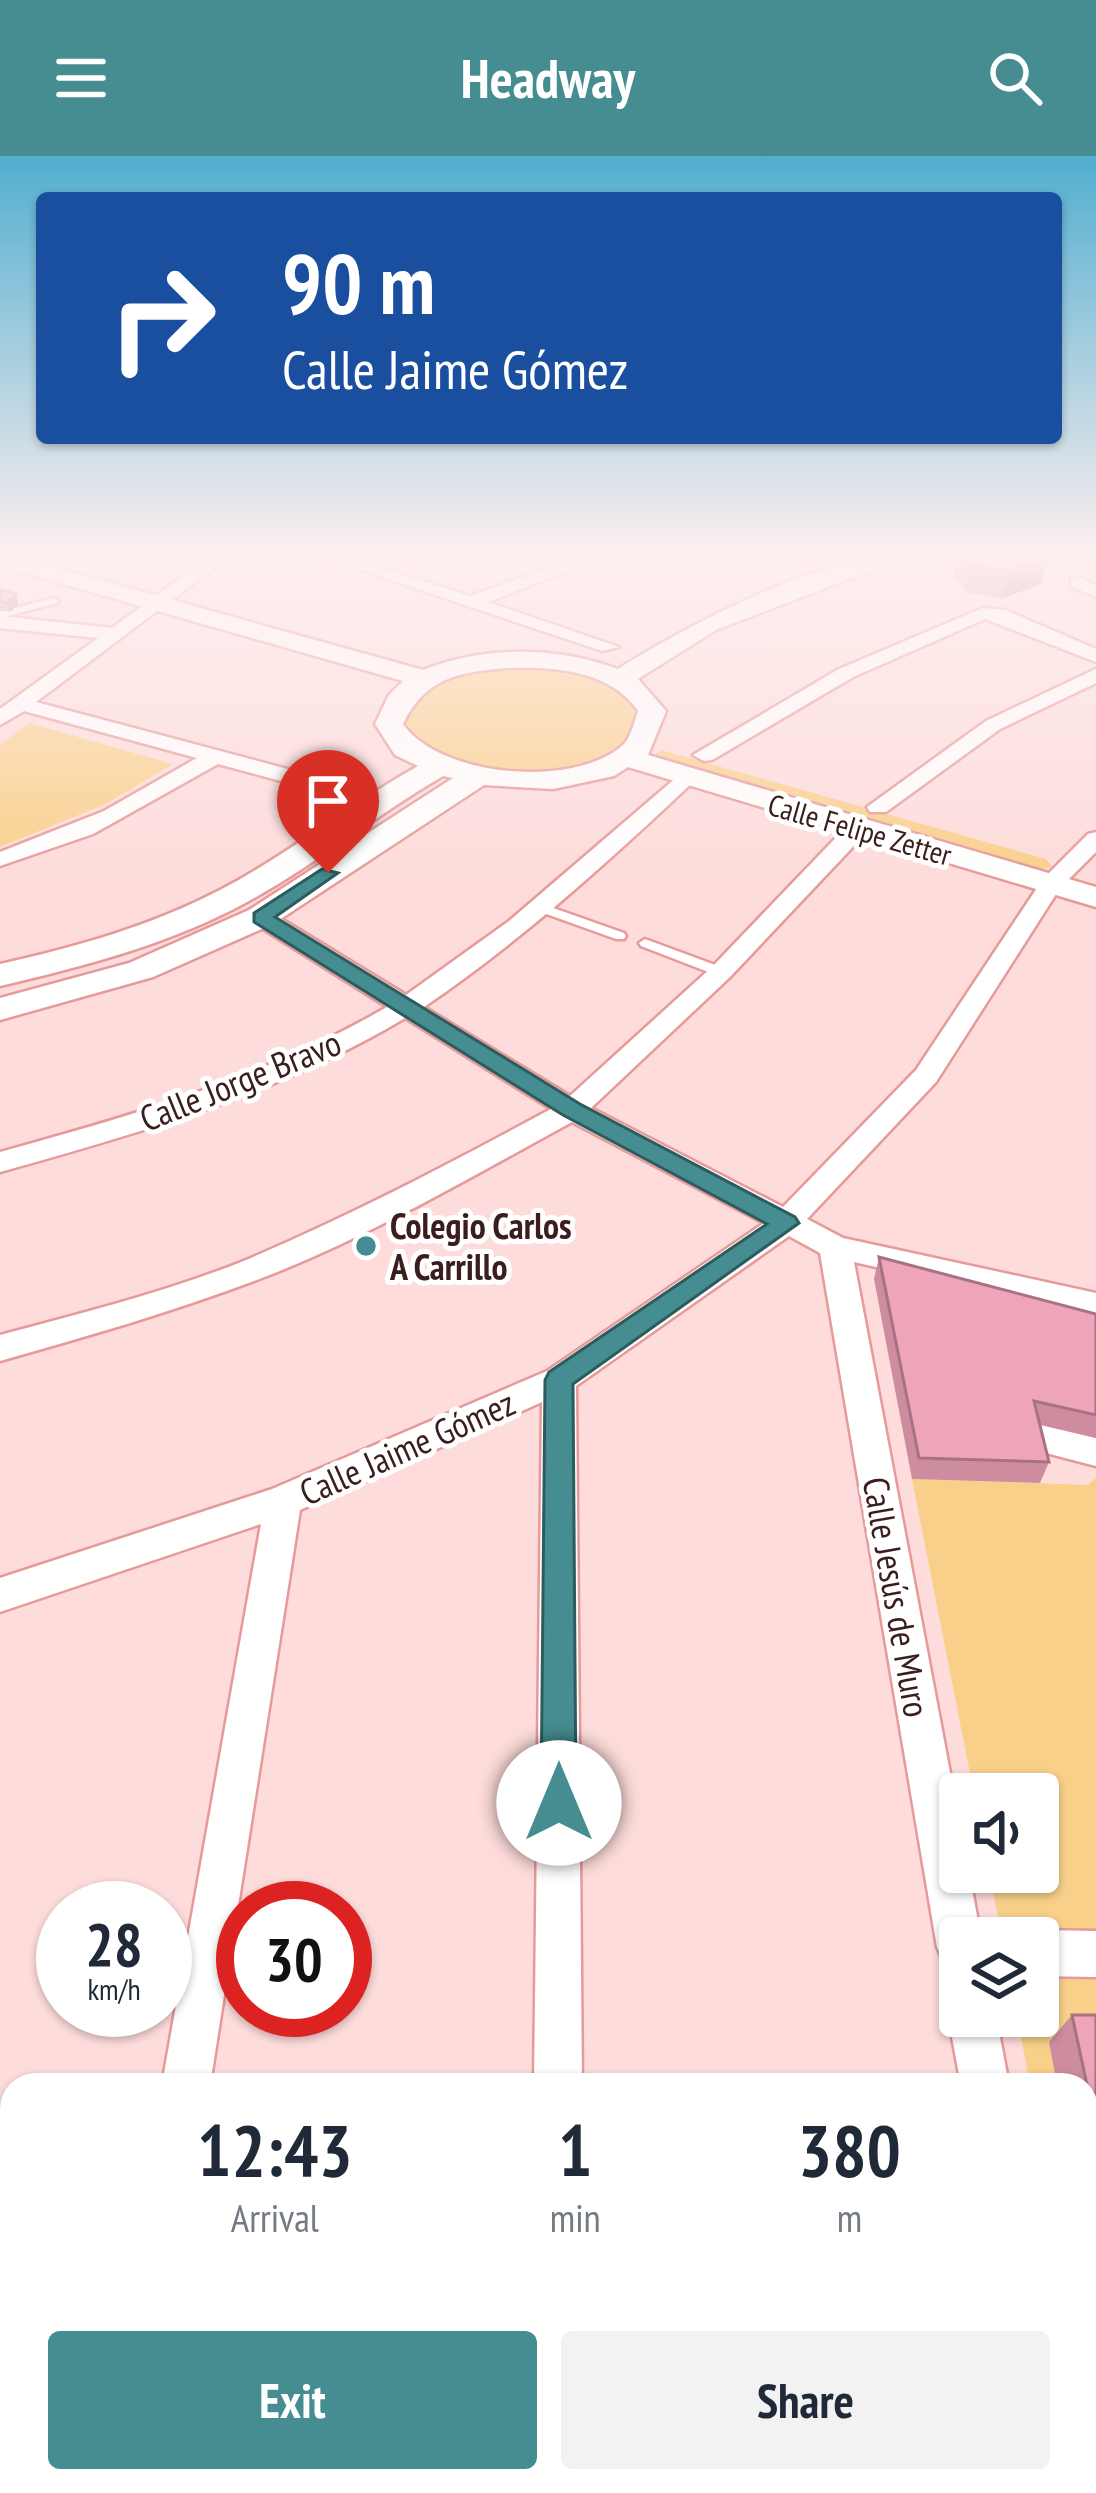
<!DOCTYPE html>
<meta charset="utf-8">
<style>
:root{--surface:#fff;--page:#f2f2f3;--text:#1f2937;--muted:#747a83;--accent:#458d91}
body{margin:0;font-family:"PT Sans Narrow",sans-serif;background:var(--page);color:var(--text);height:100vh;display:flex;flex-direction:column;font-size:45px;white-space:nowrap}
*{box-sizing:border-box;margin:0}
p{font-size:39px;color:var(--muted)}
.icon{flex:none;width:66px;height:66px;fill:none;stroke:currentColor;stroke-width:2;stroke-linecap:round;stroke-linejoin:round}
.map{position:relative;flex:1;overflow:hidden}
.drawer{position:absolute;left:0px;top:1917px;width:1098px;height:420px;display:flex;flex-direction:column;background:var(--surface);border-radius:36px 36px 0 0;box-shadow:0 3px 9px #0004}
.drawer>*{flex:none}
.top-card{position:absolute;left:36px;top:36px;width:1026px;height:252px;border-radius:12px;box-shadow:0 3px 9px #0004;background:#1a4fa0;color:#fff;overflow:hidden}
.controls{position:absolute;left:939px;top:1617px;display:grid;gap:24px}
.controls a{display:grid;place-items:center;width:120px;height:120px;border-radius:12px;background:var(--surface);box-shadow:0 3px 9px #0004;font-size:60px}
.speed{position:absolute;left:36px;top:1725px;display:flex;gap:24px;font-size:60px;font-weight:700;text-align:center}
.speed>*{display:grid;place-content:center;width:156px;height:156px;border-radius:50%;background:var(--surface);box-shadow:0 3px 9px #0004;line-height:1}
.speed small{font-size:30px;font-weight:400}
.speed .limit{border:18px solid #d22;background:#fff;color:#111}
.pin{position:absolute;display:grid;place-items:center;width:102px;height:102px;color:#fff;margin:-123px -51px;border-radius:50% 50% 50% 0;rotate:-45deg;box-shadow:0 0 12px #0007}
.pin .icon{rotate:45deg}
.me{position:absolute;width:132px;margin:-66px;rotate:0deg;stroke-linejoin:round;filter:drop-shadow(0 0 9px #0008)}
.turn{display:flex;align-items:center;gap:42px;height:252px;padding:0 48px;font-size:54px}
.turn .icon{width:156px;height:156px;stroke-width:2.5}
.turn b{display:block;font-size:84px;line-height:102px}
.eta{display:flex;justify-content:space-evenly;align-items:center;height:204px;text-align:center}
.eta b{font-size:72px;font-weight:700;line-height:84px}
.button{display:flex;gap:24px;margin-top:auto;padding:24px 48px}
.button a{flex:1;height:138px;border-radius:12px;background:var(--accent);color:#fff;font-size:48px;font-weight:700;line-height:138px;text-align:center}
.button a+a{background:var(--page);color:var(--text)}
header{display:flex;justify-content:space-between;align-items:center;height:156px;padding:0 48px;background:var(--accent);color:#fff;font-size:54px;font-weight:700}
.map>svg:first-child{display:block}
.green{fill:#f9d08a}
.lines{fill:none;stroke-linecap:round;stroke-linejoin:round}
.lane-casing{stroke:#e69a99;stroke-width:5}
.street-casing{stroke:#e69a99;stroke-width:5}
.secondary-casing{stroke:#e69a99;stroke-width:5}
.lane{fill:#fff;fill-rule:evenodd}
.street{fill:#fff;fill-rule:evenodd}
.secondary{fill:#fff;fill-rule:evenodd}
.wall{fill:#cd8d9f}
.shaded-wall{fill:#a77382}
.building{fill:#eea4b9;stroke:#a77382;stroke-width:3}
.route{fill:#458d91;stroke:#2d5c5e;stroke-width:3}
.poi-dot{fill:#458d91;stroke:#fff;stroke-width:4.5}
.labels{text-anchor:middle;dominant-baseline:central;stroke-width:10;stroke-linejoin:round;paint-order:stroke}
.far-street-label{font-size:30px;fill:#3a1d1d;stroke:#fff}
.street-label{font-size:36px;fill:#3a1d1d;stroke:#fff}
.poi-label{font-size:36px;font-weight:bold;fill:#3a1d1d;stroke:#fff;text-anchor:start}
</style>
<header><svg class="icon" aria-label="menu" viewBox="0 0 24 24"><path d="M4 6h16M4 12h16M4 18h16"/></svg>Headway<svg class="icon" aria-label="search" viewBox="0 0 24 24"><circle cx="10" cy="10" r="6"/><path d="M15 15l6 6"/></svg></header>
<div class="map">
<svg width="1096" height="2337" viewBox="0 0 1096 2337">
<rect width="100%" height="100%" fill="#fddcdb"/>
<!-- green -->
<g class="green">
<path d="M 508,510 C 553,513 631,510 637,568 C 602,630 461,631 413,583 C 406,577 404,567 406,558 C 415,519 476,514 508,510 Z"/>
<polygon points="29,567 173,608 106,648 0,691 0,589"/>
<polygon points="661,594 1046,703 1052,711 1039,713 652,602"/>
<polygon points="1096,1322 1096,2265 1086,2214 1086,1929 1030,1929 1017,1860 1038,1860 1038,1782 1002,1782 989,1716 1038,1716 1038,1638 974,1638 912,1323 1088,1329"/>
</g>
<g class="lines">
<defs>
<g id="lane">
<polygon points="54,442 59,445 57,447 0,462 0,456"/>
<polygon points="542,748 624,777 626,780 624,783 616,783 538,755 536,752"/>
<polygon points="645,783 726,813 727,816 721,820 716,819 641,790 639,787"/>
</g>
<g id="street">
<polygon points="210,400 230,400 36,546 385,639 388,644 377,651 218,608 93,678 0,710 0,696 104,655 197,602 24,555 0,569 0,553 98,482 0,472 0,460 112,472"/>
<polygon points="319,400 344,400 470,440 583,400 606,400 488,446 619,491 602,495"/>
<polygon points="1077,421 1096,429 1096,441 1071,430 1071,422"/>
<polygon points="983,452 1005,454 1096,493 1096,506 985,463 853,521 712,604 704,605 693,599 839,513"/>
<polygon points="1096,513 1096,527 1000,573 886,656 870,656 867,651 986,565"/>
<path d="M 684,615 L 692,617 L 692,627 C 607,707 521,785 424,851 L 570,940 L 712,811 L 849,668 L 865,668 L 865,678 L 730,821 L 591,952 L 783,1051 L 916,914 L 1043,723 L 1088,678 L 1096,676 L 1096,696 L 1060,732 L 936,926 L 807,1063 L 843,1082 L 1096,1137 L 1096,1161 L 854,1106 L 960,1670 L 960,1716 L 969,1716 L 981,1782 L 960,1782 L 960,1814 L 944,1807 L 937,1791 L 820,1097 L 789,1080 L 576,1230 L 582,1929 L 534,1929 L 542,1246 L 300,1354 L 210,1929 L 162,1929 L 261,1368 L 0,1456 L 0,1422 L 272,1333 L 547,1215 L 764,1067 L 572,966 C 471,1021 369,1081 262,1122 C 176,1155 88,1180 0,1205 L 0,1179 C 82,1157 167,1136 246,1104 C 350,1060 451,1007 551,953 L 405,862 C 280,937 140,977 0,1016 L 0,996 C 134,959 266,921 387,851 L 252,766 L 249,761 L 252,756 L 270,756 L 406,839 L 509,765 Z"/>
<polygon points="1031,1266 1096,1282 1096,1310 1019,1290 1013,1280 1019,1270"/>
<polygon points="1038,1774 1096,1775 1096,1821 1038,1820 1038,1782 1021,1782"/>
<polygon points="960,1841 960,1860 996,1860 1009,1929 961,1929 948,1860"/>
<polygon points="92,2325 148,2325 147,2337 89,2337"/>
<polygon points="530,2325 586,2325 587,2337 529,2337"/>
<polygon points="1027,2325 1083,2325 1086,2337 1028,2337"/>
</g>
<path id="secondary" d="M 0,400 L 14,400 L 423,514 C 485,490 555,490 618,513 C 687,470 818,400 899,400 L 896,405 L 716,474 L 638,523 L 666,555 L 648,599 L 1096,731 L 1096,751 L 628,611 L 614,620 L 553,633 L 484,629 L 273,768 L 153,821 L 0,864 L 0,842 L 129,807 L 249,754 L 453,622 L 443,620 C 376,659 315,709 247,746 C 170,788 85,810 0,830 L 0,808 C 76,791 151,770 220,734 C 289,698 350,648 418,610 L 395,599 L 375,568 L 389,539 L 403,525 L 0,410 ZM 507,512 C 553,511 609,513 638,555 C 634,566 631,582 623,589 C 574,633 440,621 403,568 C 425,522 458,516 507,512 Z"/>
</defs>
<!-- lane casing -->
<use href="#lane" class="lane-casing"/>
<!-- street casing -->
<use href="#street" class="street-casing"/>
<!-- secondary casing -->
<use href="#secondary" class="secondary-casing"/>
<!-- lane -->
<use href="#lane" class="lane"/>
<!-- street -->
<use href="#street" class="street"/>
<!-- secondary -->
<use href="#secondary" class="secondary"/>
</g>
<!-- wall -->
<g class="wall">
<polygon points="956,400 1047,400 1048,401 1042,428 1003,442 966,436 953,417"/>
<polygon points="0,434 16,438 18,448 10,456 0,453"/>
<polygon points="879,1101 1096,1158 1096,1282 1040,1269 1049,1306 1040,1327 912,1323 874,1123"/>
<polygon points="1072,1859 1096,1859 1096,2115 1086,2071 1086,1929 1057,1929 1049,1886"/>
</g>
<!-- shaded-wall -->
<g class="shaded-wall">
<polygon points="1048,401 1042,428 1003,442 1009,415"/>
<polygon points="16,438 18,448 10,456 7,447"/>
</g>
<!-- building -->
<g class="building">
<polygon points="965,400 1047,400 1048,401 1009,415 972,409"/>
<polygon points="0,434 16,438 7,447 0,445"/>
<polygon points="879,1101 1096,1158 1096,1259 1034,1245 1049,1306 919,1302"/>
<polygon points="1072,1859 1096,1859 1096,1971"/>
</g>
<!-- sky -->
<linearGradient id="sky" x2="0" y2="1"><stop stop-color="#52aed0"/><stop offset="0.55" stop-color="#feefef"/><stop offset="1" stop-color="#feefef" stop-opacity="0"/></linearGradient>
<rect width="1096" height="727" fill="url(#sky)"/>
<!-- route -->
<polygon class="route" points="322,713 338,717 275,761 580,948 795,1061 799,1067 573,1228 576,1647 571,1659 559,1664 546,1659 541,1647 545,1224 549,1216 767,1068 563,959 254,766 254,757"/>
<!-- markers -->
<circle class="poi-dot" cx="366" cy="1090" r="12"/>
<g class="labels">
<!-- far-street labels -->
<g class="far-street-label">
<text transform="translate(860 673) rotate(16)">Calle Felipe Zetter</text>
</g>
<!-- street labels -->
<g class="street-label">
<text transform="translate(240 924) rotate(-22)">Calle Jorge Bravo</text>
<text transform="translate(407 1291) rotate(-24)">Calle Jaime Gómez</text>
<text transform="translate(897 1441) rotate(80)">Calle Jesús de Muro</text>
</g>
<!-- poi labels -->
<g class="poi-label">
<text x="390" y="1069">Colegio Carlos<tspan x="390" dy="41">A Carrillo</tspan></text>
</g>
</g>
</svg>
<div class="controls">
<a><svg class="icon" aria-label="sound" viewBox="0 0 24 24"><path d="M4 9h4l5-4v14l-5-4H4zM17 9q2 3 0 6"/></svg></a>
<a><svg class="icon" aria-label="layers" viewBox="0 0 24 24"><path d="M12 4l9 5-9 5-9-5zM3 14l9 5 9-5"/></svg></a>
</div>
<div class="speed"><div>28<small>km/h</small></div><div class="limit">30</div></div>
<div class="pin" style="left:328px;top:717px;background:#d93025"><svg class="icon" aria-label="arrive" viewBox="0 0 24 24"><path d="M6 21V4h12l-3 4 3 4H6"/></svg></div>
<svg class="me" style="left:559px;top:1647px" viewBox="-20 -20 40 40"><circle r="19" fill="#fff"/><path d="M0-13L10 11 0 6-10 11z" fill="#458d91"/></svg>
<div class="top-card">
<div class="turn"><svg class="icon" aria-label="right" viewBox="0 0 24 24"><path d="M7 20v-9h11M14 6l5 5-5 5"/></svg><div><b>90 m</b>Calle Jaime Gómez</div></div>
</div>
<section class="drawer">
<div class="eta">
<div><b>12:43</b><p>Arrival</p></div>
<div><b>1</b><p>min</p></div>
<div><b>380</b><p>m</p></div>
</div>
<div class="button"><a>Exit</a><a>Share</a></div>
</section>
</div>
